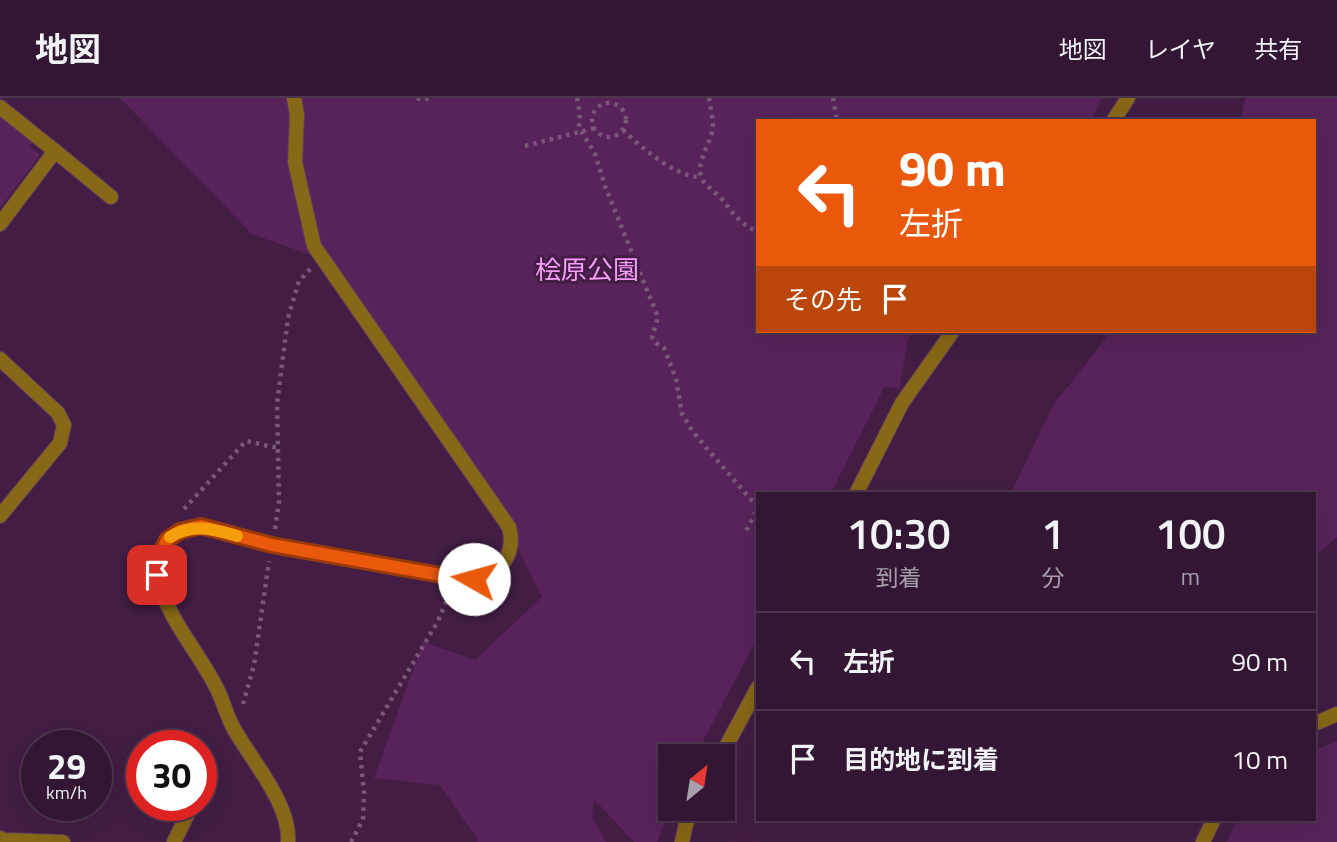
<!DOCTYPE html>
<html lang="ja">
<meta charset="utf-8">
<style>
:root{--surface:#321633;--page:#3d233f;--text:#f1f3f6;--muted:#a89fac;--line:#4d354e}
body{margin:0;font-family:"Titillium Web","Noto Sans JP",sans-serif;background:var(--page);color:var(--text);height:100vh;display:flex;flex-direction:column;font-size:26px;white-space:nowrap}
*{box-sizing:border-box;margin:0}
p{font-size:23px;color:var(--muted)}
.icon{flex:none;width:38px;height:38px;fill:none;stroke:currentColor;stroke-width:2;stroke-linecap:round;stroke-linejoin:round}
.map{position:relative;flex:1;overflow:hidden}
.panel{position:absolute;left:756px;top:394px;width:560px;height:329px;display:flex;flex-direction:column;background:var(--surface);border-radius:0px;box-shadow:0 7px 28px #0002,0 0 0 2px var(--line)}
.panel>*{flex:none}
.guide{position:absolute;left:756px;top:21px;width:560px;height:214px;border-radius:0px;box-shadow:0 7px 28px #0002,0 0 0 2px var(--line);background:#ea580c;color:#fff;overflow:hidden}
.needle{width:46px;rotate:30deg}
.controls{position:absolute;left:658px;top:646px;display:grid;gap:14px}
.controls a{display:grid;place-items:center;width:77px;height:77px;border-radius:0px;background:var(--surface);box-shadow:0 7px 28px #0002,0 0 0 2px var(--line);font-size:35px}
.speed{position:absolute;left:21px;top:632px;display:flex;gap:14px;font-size:35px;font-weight:700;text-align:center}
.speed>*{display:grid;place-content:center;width:91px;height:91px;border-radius:50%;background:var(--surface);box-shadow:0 7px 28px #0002,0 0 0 2px var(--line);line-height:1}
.speed small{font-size:18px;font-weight:400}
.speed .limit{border:10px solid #d22;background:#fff;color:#111}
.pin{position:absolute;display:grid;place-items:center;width:60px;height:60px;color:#fff;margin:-30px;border-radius:14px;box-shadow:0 4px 10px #0006}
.me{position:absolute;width:77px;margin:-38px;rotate:277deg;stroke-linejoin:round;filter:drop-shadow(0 0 5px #0008)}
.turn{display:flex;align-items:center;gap:24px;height:147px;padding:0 28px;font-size:32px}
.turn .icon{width:91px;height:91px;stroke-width:2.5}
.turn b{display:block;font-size:49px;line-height:60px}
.then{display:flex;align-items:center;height:66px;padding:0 28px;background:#0003;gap:14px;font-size:26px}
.eta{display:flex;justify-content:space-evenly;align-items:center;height:119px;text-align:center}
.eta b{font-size:42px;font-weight:600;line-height:49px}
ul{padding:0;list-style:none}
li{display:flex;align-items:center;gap:21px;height:98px;padding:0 28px;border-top:2px solid var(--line)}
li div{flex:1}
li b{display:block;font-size:26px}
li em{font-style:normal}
header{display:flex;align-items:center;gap:42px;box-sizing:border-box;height:98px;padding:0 35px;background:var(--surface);border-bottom:2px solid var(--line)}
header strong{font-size:33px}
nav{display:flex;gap:38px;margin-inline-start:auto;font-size:24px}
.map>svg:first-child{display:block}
.green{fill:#58235a}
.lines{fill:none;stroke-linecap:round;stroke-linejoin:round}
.minor-casing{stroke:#5f3c60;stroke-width:16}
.path{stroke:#795779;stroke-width:4.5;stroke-dasharray:3.5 5;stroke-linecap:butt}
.minor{stroke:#876816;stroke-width:14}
.route-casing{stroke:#983908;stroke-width:18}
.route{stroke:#ea580c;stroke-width:12}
.slow{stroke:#f59e0b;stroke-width:12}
.labels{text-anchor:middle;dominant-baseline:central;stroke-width:6;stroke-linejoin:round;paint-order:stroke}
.park-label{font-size:26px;fill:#f79df9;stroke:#431d44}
</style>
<header>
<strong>地図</strong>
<nav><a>地図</a><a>レイヤ</a><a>共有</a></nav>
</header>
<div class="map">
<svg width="1337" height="744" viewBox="0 0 1337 744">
<rect width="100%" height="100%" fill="#431d44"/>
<!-- green -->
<g class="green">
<polygon points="120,0 1102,0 1091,23 758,23 758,233 913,233 908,242 899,291 885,288 831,395 758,396 758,539 695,658 670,658 671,711 657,744 634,744 594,701 592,718 606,744 476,744 478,742 440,687 374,680 423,544 475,562 542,499 487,388 333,165 252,136"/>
<polygon points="1245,0 1337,0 1337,439 1314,459 1314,396 1011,395 1052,309 1111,233 1314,233 1314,23 1241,23"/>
<polygon points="0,11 34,42 30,48 40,57 0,110"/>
<polygon points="1337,643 1337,744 1227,744 1237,721 1314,721 1314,653"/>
</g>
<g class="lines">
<defs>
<g id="minor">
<polyline points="0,9 55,53"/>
<polyline points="1113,23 1128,0"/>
<polyline points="0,126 55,53 111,99"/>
<polyline points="0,261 58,315 64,327 60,345 0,418"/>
<polyline points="856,396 902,305 953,233"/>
<polyline points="1314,626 1337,616"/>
<polyline points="721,658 758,589"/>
<polyline points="0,740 4,742 63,744"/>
<polyline points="174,744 192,707"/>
<path d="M 288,744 C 291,707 252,663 234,631 C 226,617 223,601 215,587 C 197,552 167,520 158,480 C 151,453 175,426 203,429 C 227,431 251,443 274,448 C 333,459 393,469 452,479 C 459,480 467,481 474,481 C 501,479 516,454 509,429 L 314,148 L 295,64 L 297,17 L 294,0"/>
<polyline points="682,744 686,726 694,710"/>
<polyline points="1203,744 1214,721"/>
</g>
</defs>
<!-- minor casing -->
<use href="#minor" class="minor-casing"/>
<!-- path -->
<g class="path">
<polyline points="417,0 422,2 430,0"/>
<polyline points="577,0 580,16 579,29 595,56 605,88 658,219 652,239 656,245 664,250 676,281 682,316 693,334 758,410 746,433"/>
<path d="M 709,0 C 710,9 713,19 713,28 C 712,45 694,65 702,81 C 707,90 719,96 725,105 C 735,118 742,127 758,134"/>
<polyline points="833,0 837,23"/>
<circle cx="609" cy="22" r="17"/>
<path d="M 623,32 C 641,49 675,79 700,79"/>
<polyline points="525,48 595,30"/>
<polyline points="184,411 246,343 278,350"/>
<polyline points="275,431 279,404 277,306 288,220 299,183 311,170"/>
<polyline points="243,606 254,567 269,463"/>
<polyline points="351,744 363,721 364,695 360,654 438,523 449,497"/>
</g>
<!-- minor -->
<use href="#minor" class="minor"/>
</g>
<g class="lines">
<defs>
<polyline id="route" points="157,477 159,459 167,442 180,433 201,428 272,447 452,479 474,481"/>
</defs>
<!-- route casing -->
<use href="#route" class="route-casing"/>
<!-- route -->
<use href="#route" class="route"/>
<!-- slow -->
<path class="slow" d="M 170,439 C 193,425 212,431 237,438"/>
</g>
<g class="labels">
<!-- park labels -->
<g class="park-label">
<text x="587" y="171">桧原公園</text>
</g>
</g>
</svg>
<div class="controls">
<a><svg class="needle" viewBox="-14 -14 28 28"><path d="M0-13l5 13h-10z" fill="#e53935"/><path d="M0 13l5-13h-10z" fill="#a89fac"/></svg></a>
</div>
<div class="speed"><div>29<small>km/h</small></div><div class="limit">30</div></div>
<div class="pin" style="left:157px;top:477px;background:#d93025"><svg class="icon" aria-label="arrive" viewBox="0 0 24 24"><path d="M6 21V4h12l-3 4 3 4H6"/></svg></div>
<svg class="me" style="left:474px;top:481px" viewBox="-20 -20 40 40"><circle r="19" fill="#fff"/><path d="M0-13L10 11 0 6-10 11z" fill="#ea580c"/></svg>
<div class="guide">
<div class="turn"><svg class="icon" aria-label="left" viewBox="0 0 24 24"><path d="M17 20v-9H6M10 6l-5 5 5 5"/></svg><div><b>90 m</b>左折</div></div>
<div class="then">その先<svg class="icon" aria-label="arrive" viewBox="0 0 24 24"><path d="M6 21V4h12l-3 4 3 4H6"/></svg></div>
</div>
<section class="panel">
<div class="eta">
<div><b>10:30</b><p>到着</p></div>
<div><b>1</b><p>分</p></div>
<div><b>100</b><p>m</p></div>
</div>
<ul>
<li><svg class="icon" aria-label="left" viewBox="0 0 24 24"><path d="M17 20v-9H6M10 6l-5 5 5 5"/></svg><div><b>左折</b></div><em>90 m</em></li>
<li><svg class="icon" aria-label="arrive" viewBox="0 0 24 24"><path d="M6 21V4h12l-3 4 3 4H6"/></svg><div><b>目的地に到着</b></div><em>10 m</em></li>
</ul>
</section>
</div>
